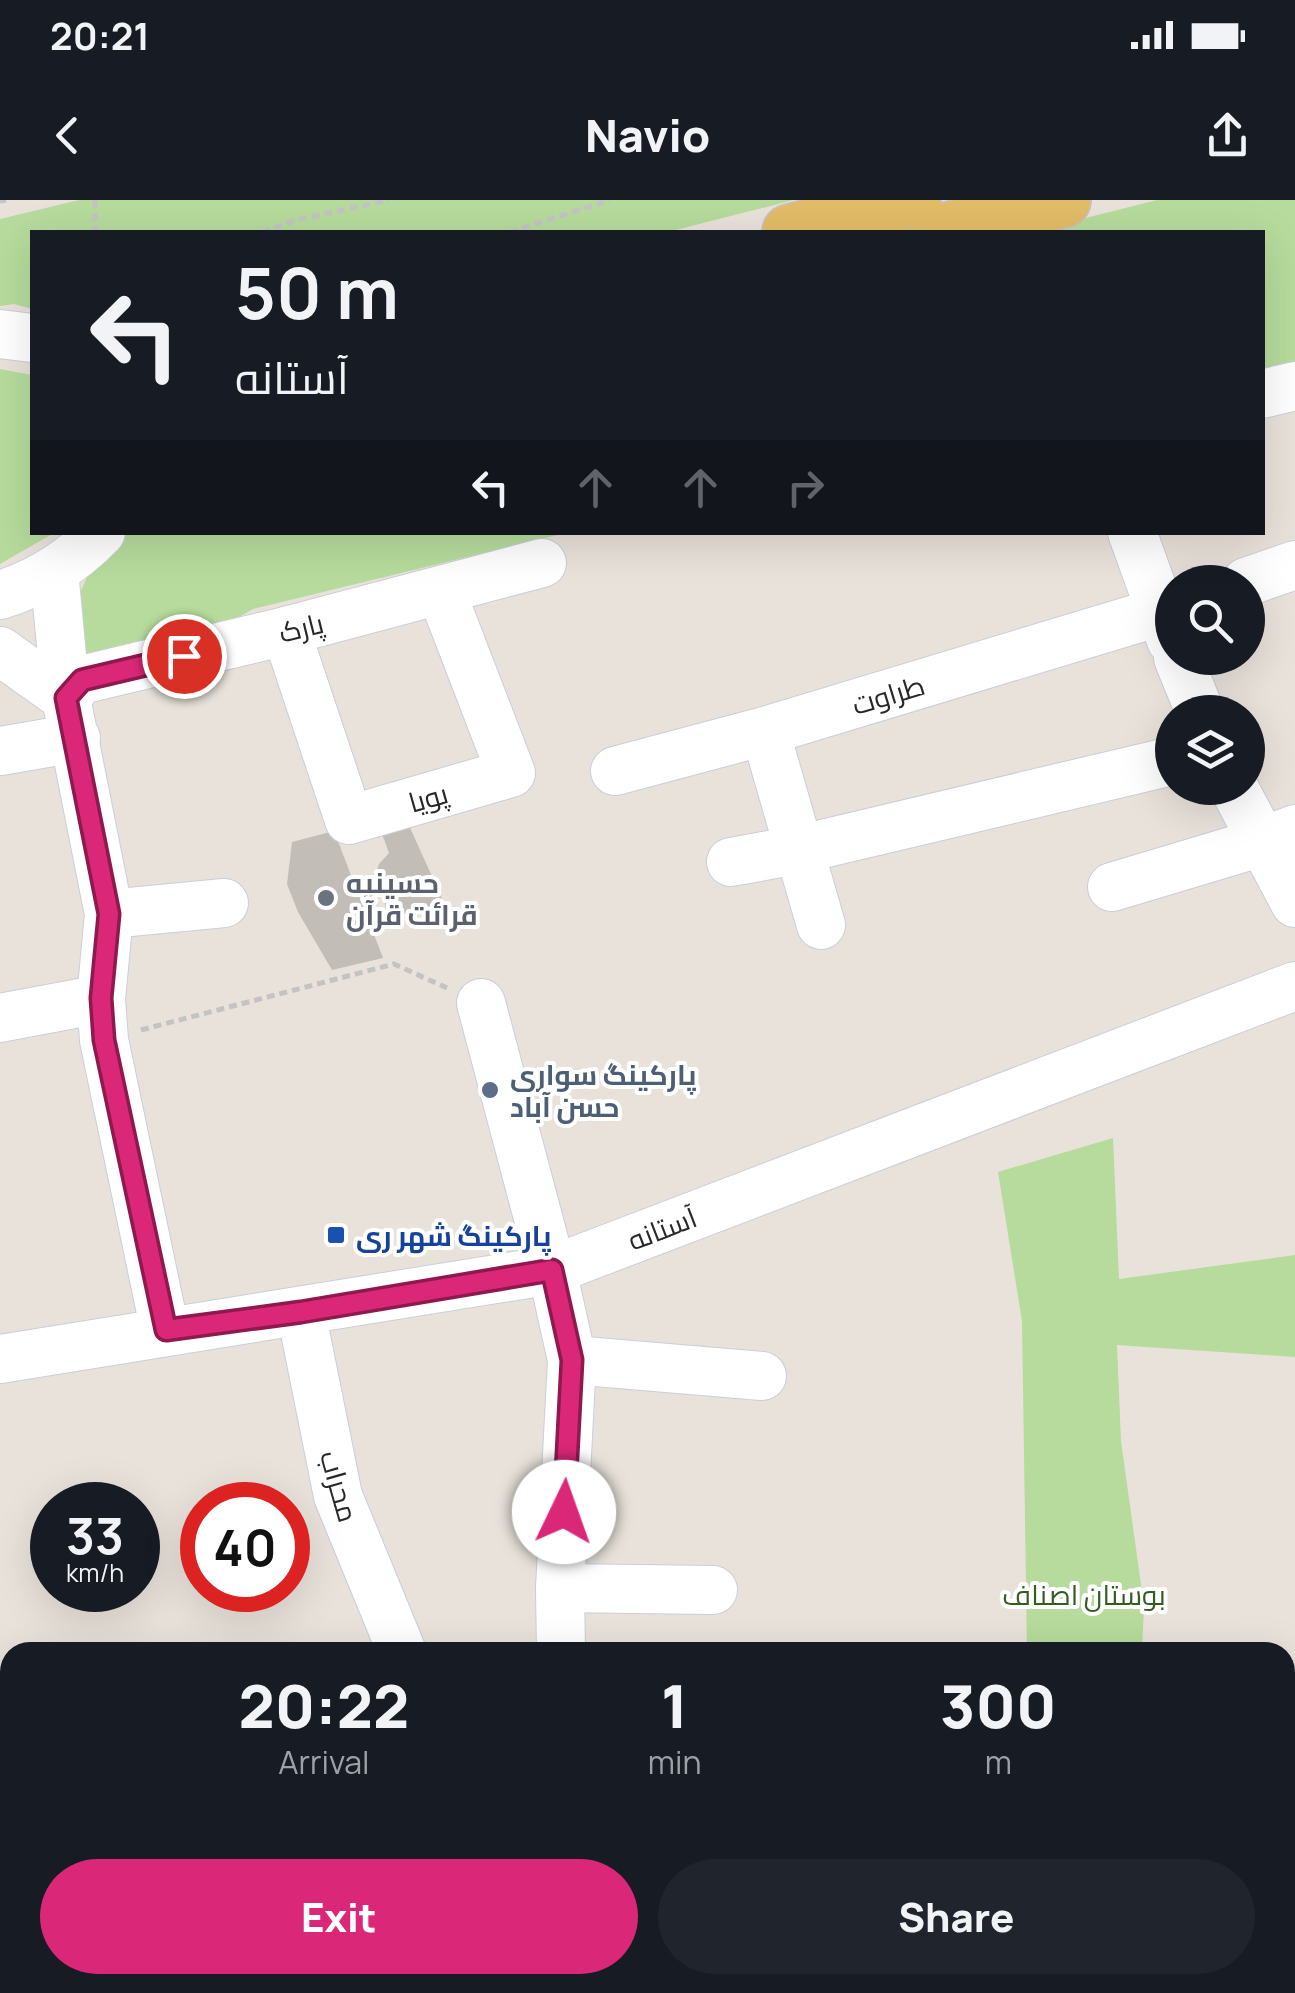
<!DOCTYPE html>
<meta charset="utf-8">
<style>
:root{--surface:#171b24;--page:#20242c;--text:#f1f3f6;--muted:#9ea1a6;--accent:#db2777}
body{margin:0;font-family:Manrope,Cairo,sans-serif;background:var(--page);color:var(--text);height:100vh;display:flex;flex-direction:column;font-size:38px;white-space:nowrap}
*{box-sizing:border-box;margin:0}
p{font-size:32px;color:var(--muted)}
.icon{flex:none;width:55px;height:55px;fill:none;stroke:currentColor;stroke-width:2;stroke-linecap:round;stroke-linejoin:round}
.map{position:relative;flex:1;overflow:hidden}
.side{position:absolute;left:0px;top:1442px;width:1295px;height:352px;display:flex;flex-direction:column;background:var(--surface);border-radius:30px 30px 0 0;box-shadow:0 10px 40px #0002}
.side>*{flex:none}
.top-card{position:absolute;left:30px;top:30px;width:1235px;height:305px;border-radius:0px;box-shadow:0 10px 40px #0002;background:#171b24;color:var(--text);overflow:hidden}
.tools{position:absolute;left:1155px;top:365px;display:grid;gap:20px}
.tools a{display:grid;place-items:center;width:110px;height:110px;border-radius:50%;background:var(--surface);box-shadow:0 10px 40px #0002;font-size:50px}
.speed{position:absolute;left:30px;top:1282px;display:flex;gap:20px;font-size:50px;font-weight:700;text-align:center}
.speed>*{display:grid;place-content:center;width:130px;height:130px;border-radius:50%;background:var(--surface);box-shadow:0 10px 40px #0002;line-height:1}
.speed small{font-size:25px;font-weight:400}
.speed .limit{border:15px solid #d22;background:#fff;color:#111}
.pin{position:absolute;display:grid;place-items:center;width:85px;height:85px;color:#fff;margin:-42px;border:5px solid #fff;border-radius:50%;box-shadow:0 2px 10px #0007}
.me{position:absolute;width:110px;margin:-55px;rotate:3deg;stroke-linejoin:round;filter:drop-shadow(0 0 8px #0008)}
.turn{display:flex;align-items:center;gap:35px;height:210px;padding:0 40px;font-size:45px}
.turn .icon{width:130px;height:130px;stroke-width:2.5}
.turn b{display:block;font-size:70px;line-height:85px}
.lanes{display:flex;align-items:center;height:95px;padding:0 40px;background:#0003;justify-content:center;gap:50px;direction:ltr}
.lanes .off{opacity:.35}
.eta{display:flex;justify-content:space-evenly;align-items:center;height:170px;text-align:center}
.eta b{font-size:60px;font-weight:800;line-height:70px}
.primary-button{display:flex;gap:20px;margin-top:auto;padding:20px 40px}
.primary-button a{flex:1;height:115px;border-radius:60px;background:var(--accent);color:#fff;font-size:40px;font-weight:800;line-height:115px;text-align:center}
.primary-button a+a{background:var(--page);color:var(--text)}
.status{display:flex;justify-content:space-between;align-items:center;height:70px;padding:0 50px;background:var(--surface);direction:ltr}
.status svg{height:28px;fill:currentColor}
header{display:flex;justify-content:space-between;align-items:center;height:130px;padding:0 40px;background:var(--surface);font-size:45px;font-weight:800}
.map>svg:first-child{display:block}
.green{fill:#b6db9c}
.building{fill:#c2bdb7}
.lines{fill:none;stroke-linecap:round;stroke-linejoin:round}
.minor-casing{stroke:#caced9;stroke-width:50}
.major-casing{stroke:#c3c3c3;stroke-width:58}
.path{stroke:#c3c3c3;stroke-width:5;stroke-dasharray:8 5;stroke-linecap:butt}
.minor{stroke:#fff;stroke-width:48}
.major{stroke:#e2bc67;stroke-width:55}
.route-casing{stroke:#8e194d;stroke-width:25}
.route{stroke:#db2777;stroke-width:18}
.worship-dot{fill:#6b7280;stroke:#fff;stroke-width:4}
.service-dot{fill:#5c6f8a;stroke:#fff;stroke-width:4}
.transit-dot{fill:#1a4fb4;stroke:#fff;stroke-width:4}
.labels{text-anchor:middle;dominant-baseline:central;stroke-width:8;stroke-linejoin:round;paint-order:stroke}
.street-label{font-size:28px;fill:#282828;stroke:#fff}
.worship-label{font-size:28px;font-weight:bold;fill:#5b616d;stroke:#fff;text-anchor:start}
.service-label{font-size:28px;font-weight:bold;fill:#4e5e75;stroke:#fff;text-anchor:start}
.transit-label{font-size:28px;font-weight:bold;fill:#164399;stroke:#fff;text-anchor:start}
.park-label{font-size:28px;fill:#315d20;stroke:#fff}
</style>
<div class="status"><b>20:21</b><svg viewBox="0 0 49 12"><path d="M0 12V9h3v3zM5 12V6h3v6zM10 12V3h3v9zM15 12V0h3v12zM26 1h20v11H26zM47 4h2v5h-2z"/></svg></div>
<header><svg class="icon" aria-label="back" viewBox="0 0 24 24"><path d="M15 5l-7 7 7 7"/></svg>Navio<svg class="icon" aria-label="share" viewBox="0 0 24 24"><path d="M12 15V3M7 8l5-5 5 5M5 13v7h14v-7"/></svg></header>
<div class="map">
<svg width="1295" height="1793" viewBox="0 0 1295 1793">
<rect width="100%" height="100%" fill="#e9e2db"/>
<!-- green -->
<g class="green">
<polygon points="79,0 794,0 668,32 32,32 32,109 14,104 0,106 0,19"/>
<polygon points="1157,0 1295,0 1295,175 1263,184 1262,32 1030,32"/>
<polygon points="0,169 32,175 32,332 54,333 0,364"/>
<polygon points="125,333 566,333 253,409 208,435 78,473 73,409 87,377"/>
<polygon points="1113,938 1119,1079 1295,1055 1295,1157 1117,1145 1121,1241 1144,1406 1142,1452 1027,1452 1022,1121 998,972"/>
</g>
<!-- building -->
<g class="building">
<polygon points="407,621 444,703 416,713 387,714 383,694 375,676 379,664 389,653 381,631"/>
<polygon points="334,631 383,758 332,770 298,712 287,684 292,642"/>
</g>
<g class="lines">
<defs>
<g id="minor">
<polyline points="0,134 32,138"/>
<polyline points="1262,194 1295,186"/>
<polyline points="1132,332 1171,440"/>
<polyline points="54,371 66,498 109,714 101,799 104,840 165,1131"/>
<polyline points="1246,382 1295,365"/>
<path d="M 0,395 C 39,383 73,361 101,332"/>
<polyline points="286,431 349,620 511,573 441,391"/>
<polyline points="0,451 66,498"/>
<polyline points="1178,458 1200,512"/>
<polyline points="66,498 81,480 286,431 542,363"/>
<polyline points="765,531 821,725"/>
<polyline points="0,551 76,538"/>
<polyline points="615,571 765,531 1172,408"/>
<polyline points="1234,588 1295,703"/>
<polyline points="731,662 797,650 1172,561"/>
<polyline points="1112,687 1262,642 1295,629"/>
<polyline points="109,714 224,703"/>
<polyline points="481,803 552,1070 572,1160 560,1388 561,1452"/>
<polyline points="0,818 101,799"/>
<polyline points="301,1112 338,1296 402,1452"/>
<polyline points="0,1159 552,1070 1295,786"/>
<polyline points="572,1160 762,1176"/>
<polyline points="560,1388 713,1390"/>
<polyline points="0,1569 10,1571"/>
<polyline points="1285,1640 1291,1507 1295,1492"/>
<polyline points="1285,1681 1295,1717"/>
<polyline points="251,1785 251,1793"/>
<polyline points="742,1785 743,1793"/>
<polyline points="550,1793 550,1785"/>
</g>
<g id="major">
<polyline points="790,32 913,0"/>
<polyline points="940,32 1063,0"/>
</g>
</defs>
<!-- minor casing -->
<use href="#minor" class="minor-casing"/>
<!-- major casing -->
<use href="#major" class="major-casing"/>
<!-- path -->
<g class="path">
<polyline points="95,0 95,32"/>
<polyline points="0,1 6,0"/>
<polyline points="262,32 296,20 389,0"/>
<polyline points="510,32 610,0"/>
<polyline points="141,830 394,764 447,788"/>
</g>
<!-- minor -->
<use href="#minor" class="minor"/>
<!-- major -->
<use href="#major" class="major"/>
</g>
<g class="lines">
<defs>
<polyline id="route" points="184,456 82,480 66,498 109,714 101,798 104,840 166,1130 301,1112 552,1070 572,1160 564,1312"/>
</defs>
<!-- route casing -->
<use href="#route" class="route-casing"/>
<!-- route -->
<use href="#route" class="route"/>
</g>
<!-- markers -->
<circle class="worship-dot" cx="326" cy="698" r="10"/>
<circle class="service-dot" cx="490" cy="890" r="10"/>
<rect class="transit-dot" x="326" y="1025" width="20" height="20" rx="5"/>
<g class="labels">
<!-- street labels -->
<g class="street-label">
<text transform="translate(301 427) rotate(-14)">پارک</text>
<text transform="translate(888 494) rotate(-17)">طراوت</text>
<text transform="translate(428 597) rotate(-16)">پویا</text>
<text transform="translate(662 1028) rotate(-21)">آستانه</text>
<text transform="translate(340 1286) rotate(74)">محراب</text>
</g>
<!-- worship labels -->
<g class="worship-label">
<text x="346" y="682">حسینیه<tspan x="346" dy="32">قرائت قرآن</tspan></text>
</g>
<!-- service labels -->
<g class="service-label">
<text x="510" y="874">پارکینگ سواری<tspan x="510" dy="32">حسن آباد</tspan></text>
</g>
<!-- transit labels -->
<g class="transit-label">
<text x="356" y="1035">پارکینگ شهر ری</text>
</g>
<!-- park labels -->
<g class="park-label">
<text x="1084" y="1394">بوستان اصناف</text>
</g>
</g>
</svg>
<div class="tools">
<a><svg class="icon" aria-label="search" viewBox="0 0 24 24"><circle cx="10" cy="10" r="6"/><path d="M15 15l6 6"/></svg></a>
<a><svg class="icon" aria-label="layers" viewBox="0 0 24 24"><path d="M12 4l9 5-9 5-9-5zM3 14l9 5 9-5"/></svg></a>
</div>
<div class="speed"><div>33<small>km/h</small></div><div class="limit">40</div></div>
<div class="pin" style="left:184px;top:456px;background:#d93025"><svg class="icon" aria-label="arrive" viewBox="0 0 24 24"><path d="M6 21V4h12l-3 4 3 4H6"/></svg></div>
<svg class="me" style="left:564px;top:1312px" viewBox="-20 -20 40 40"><circle r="19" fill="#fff"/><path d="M0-13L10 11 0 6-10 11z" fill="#db2777"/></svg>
<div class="top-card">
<div class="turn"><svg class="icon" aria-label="left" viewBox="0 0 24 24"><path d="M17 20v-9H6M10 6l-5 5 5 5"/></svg><div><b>50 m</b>آستانه</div></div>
<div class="lanes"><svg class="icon" aria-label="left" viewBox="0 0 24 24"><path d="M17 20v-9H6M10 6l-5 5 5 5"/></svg><svg class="icon off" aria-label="ahead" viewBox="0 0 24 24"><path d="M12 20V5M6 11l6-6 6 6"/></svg><svg class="icon off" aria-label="ahead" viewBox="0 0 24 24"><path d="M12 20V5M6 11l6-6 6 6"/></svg><svg class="icon off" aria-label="right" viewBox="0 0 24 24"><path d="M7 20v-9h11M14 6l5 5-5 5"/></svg></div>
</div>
<section class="side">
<div class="eta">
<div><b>20:22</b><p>Arrival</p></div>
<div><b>1</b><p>min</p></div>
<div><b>300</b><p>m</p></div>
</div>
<div class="primary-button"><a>Exit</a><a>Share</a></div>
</section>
</div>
